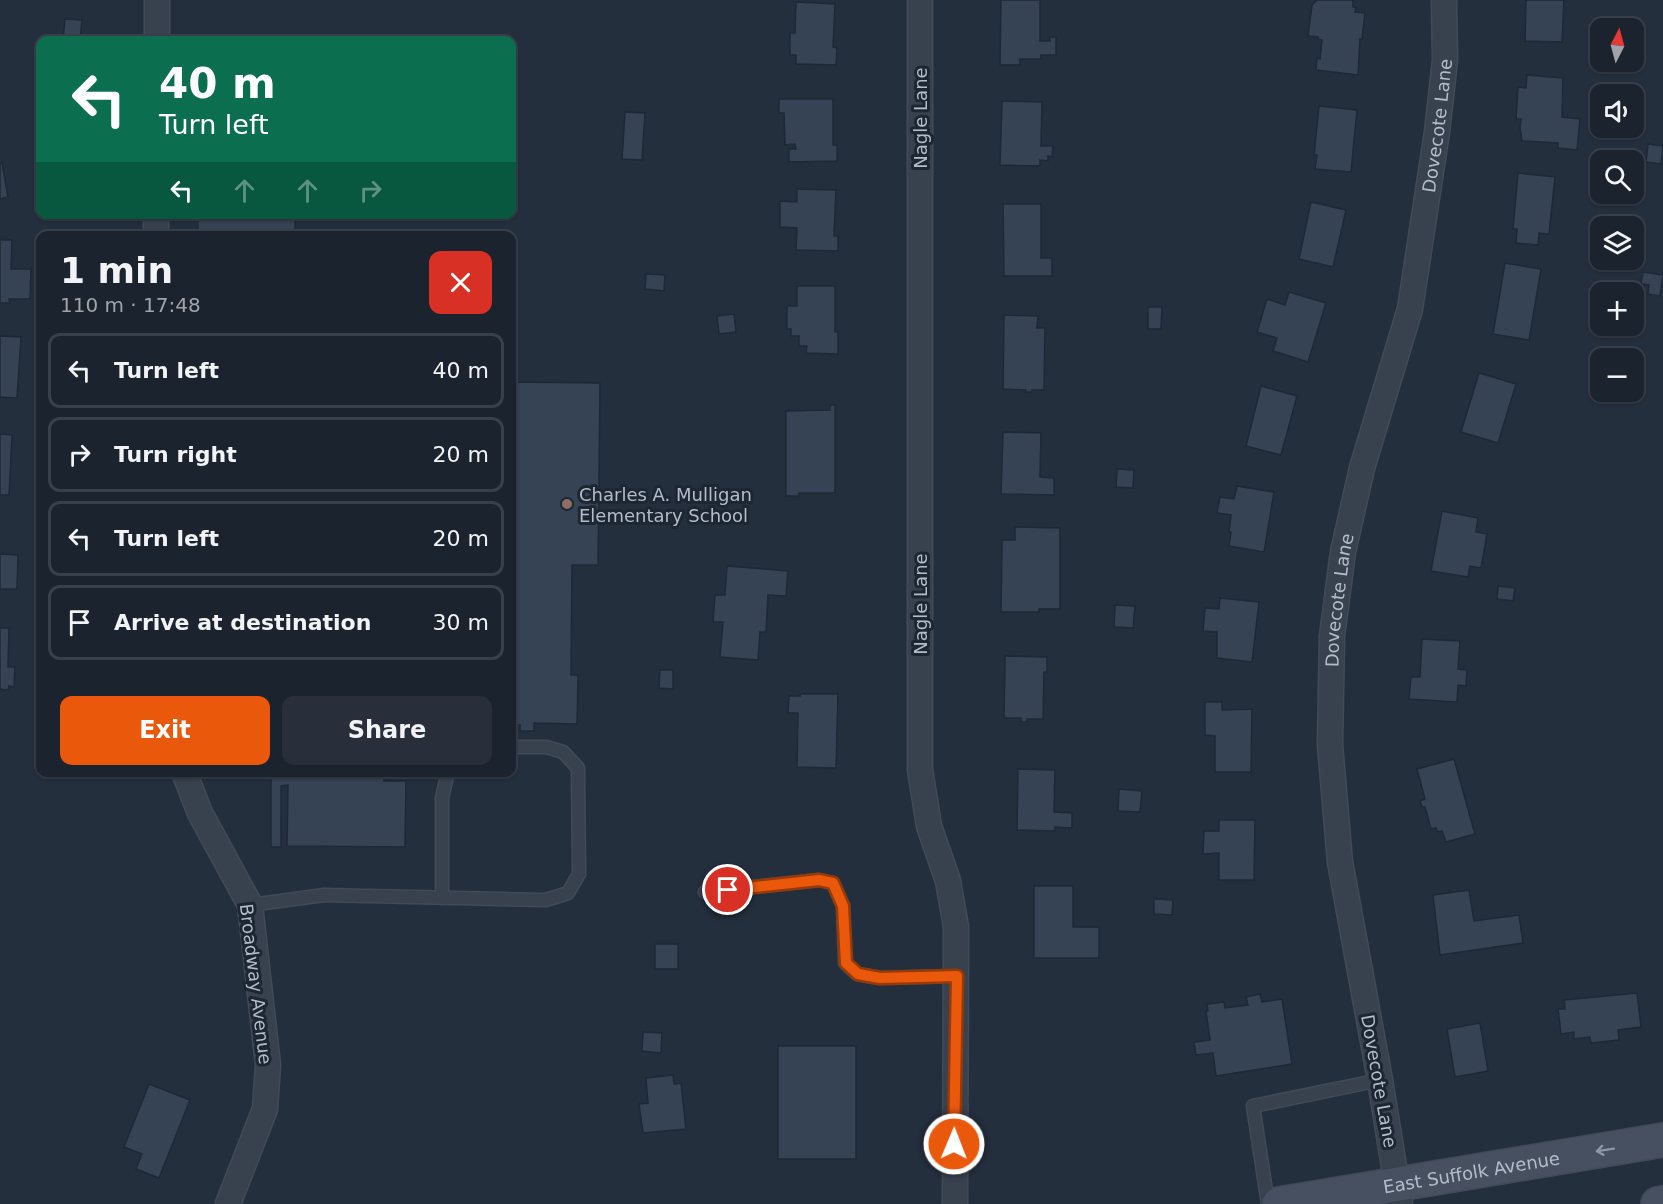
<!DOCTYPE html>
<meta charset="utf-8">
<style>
:root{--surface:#1b232e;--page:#282f3a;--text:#f1f3f6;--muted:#a0a4aa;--line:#39404a;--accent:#ea580c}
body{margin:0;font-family:"DejaVu Sans",sans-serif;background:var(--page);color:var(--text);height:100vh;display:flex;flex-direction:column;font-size:22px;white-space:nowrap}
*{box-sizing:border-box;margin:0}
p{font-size:20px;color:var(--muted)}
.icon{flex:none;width:33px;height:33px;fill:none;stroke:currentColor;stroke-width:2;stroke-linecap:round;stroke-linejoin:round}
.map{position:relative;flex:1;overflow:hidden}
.details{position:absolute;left:36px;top:231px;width:480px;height:546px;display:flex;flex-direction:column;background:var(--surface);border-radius:12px;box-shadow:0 2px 4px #0004,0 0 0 2px var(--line)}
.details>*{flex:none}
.top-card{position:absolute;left:36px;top:36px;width:480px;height:183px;border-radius:12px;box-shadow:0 2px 4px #0004,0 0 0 2px var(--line);background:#0b6e4f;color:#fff;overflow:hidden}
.needle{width:39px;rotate:6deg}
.tools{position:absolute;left:1590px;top:18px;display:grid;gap:12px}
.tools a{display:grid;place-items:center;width:54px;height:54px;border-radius:12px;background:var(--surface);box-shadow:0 2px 4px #0004,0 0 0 2px var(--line);font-size:30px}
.pin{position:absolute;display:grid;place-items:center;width:51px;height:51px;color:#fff;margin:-26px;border:3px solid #fff;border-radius:50%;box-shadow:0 2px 6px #0007}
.me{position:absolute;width:66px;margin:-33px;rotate:1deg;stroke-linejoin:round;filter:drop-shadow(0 0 4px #0008)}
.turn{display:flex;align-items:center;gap:21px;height:126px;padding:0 24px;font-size:27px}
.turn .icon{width:78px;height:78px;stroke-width:2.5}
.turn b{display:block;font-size:42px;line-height:51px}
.lanes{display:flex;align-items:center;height:57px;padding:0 24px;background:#0003;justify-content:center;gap:30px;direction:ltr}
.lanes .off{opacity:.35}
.round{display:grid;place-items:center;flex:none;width:63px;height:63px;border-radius:12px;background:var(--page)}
.overview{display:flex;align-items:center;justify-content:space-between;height:102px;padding:0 24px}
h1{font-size:36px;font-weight:700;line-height:45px}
.primary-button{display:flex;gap:12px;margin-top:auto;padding:12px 24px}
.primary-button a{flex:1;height:69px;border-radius:12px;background:var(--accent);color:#fff;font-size:24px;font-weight:700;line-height:69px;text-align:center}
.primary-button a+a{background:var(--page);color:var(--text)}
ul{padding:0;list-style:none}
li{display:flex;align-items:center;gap:18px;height:75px;margin:0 12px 9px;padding:0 12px;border:3px solid var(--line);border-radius:12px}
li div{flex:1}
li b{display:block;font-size:22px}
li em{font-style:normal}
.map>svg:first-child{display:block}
.building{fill:#364354;stroke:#1f2835;stroke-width:1.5}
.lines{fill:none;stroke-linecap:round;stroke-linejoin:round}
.service-casing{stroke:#414a57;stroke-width:15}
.minor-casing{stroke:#414a57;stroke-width:27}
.secondary-casing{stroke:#414a57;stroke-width:36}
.service{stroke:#38414e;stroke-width:12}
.minor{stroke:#38414e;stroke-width:24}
.secondary{stroke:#465061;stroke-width:33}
.oneway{stroke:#8e96a5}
.route-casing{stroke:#983908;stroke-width:15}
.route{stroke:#ea580c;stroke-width:10}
.education-dot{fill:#8d6e63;stroke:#1d2633;stroke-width:2}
.labels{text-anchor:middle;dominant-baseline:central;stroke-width:6;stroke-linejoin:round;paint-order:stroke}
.street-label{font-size:18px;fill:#b4bcc9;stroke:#1d2633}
.poi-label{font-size:18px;fill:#b4bcc9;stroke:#1d2633;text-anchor:start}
</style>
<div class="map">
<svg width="1663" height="1204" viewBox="0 0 1663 1204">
<rect width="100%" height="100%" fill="#242f3e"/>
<!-- building -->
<g class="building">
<polygon points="1001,0 1040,0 1040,41 1050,41 1050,37 1056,37 1056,55 1041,55 1041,59 1020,59 1020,65 1000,65"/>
<polygon points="1317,0 1353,0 1353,7 1356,7 1355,12 1365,13 1362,39 1360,39 1358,75 1316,70 1317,58 1320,59 1322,40 1318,39 1318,37 1308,36 1312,5"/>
<polygon points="1526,0 1564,0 1562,42 1525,41"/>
<polygon points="796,2 835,4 833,47 837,48 836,65 796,64 796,55 790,55 790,33 795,33"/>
<polygon points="65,19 82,20 80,40 63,39"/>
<polygon points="1527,75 1563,78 1562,117 1580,119 1577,150 1558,148 1558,143 1522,141 1520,128 1521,119 1516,119 1518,87 1526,88"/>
<polygon points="779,99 833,99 833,145 837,145 837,161 789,162 789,149 796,149 795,144 785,145 784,113 779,113"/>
<polygon points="1002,101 1042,102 1041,146 1053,146 1052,157 1048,156 1048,161 1040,160 1040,166 1000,165"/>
<polygon points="1319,106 1357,110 1351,172 1315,169 1317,155 1314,155"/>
<polygon points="625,112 645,113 642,160 622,159"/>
<polygon points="1648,144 1663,146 1661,164 1646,162"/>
<polygon points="0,163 2,163 8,197 0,199"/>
<polygon points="1518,173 1555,177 1549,234 1539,233 1538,245 1516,243 1517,229 1513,229"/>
<polygon points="797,189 836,190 834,236 838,236 838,251 796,250 797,228 780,227 780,201 797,202"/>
<polygon points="1311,202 1346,210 1333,267 1299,259"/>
<polygon points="1003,204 1041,204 1041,258 1052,258 1052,276 1004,276"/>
<polygon points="198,214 295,214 295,236 198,235"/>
<polygon points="0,240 12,240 11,269 31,269 30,299 9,299 10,303 0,303"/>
<polygon points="1505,263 1541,269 1529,340 1493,334"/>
<polygon points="1643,272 1663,275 1660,296 1648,294 1649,285 1641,284"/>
<polygon points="646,274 665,275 664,291 645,289"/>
<polygon points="797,286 835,286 835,332 838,331 838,354 806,353 807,346 799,346 799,336 791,336 791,329 787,329 787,306 797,306"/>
<polygon points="1289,292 1326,303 1308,362 1273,351 1277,338 1257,332 1267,299 1285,305"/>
<polygon points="1148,307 1162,307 1161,329 1148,329"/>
<polygon points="734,314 736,332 719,334 717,316"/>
<polygon points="1004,315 1038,316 1037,328 1045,328 1044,390 1032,390 1032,392 1026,392 1026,390 1003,389"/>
<polygon points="0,336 21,337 17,398 0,397"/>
<polygon points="1479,373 1516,384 1498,443 1461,432"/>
<polygon points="512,382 600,383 598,565 572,565 571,675 578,675 577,724 534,723 534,731 520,731 520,725 512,725"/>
<polygon points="1261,386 1297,396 1281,455 1246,446"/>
<polygon points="830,405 835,405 835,493 799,493 799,496 786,496 786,411 830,410"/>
<polygon points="1003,432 1041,433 1040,477 1054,478 1054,495 1001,494"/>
<polygon points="0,434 12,435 9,495 0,495"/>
<polygon points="1117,469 1134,470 1133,488 1116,487"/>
<polygon points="1237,486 1274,492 1264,552 1229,546 1231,532 1229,532 1231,515 1217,513 1220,497 1234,499"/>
<polygon points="1442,511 1478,518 1476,532 1487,534 1481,568 1470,566 1468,577 1431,571"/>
<polygon points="1015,527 1060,528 1060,609 1039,609 1039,612 1001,612 1002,540 1015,540"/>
<polygon points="0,554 18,555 17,589 0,589"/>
<polygon points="727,566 788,571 786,596 768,595 766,632 760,632 758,660 720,657 723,622 713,622 715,595 725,595"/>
<polygon points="1498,586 1515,588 1513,601 1497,599"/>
<polygon points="1220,598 1259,602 1252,662 1217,658 1217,632 1203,631 1205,608 1219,609"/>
<polygon points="1115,605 1135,606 1133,628 1114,627"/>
<polygon points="0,628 9,628 8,667 15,667 14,687 9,686 8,690 0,689"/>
<polygon points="1422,639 1460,641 1458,669 1467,670 1466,686 1458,685 1457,702 1409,699 1411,677 1420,677"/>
<polygon points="1005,656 1047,657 1047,672 1044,672 1043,719 1027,719 1027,722 1021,722 1021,718 1004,718"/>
<polygon points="660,670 673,670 673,689 659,688"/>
<polygon points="800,694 838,694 836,768 797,767 798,713 788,713 789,696 800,696"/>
<polygon points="1205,702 1222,702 1222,710 1252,709 1251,772 1215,772 1215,736 1205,735"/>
<polygon points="1454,759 1475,834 1446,842 1442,831 1438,832 1436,828 1431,829 1425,807 1422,807 1420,801 1425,799 1417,769"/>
<polygon points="1018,769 1055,770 1054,812 1072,813 1072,828 1055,827 1055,831 1017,830"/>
<polygon points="271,772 384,772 384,781 406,781 405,847 287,846 288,785 281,786 281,847 271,847"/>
<polygon points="1119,789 1142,791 1140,812 1118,811"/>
<polygon points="1219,820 1255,820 1254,880 1219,880 1219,853 1203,854 1204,831 1219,831"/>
<polygon points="1034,886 1073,886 1073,927 1099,927 1099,958 1034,958"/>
<polygon points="1469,890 1474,921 1519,915 1523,943 1440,955 1433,895"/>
<polygon points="1154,899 1173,900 1172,915 1154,914"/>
<rect x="655" y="944" width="23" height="25"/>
<polygon points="1637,993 1641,1027 1618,1030 1619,1040 1591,1043 1590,1037 1574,1039 1574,1032 1561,1034 1558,1009 1565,1009 1564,1000"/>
<polygon points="1260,994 1262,1002 1282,999 1292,1064 1216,1076 1213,1053 1196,1055 1194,1042 1210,1040 1206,1011 1208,1011 1207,1004 1224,1002 1225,1008 1248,1005 1246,997"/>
<polygon points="1480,1023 1488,1071 1455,1077 1447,1029"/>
<polygon points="643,1032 662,1033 661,1053 642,1051"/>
<rect x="778" y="1046" width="78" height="113"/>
<polygon points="673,1075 674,1084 681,1083 686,1129 643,1133 639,1104 648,1103 646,1078"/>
<polygon points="149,1084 190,1100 159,1178 136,1169 142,1154 124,1147"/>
</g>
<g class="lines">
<defs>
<g id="service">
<polyline points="705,892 819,880 833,883 843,906 845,963 857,974 880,978 957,976"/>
<polyline points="442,898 442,798 448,772"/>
<polyline points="250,905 324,895 546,900 568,893 579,874 578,768 563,752 546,747 512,747"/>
<polyline points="1268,1204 1253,1106 1380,1080"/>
</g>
<g id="minor">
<polyline points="920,0 920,770 929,826 948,881 956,927 955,1204"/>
<polyline points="157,40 157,0"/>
<polyline points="156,236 156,214"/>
<polyline points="184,772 200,813 250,905 268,1065 265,1109 228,1204"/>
<path id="s1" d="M 1400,1204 L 1380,1080 L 1340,862 L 1330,745 L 1332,636 L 1343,552 L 1362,468 L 1410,309 L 1437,132 L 1445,60 L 1444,0"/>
</g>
<g id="secondary">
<path id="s2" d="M 1279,1204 L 1663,1140"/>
<polyline points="1658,1204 1663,1203"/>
</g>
</defs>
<!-- service casing -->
<use href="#service" class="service-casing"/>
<!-- minor casing -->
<use href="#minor" class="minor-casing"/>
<!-- secondary casing -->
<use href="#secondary" class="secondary-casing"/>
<!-- service -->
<use href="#service" class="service"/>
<!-- minor -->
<use href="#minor" class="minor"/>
<!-- secondary -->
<use href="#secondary" class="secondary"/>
</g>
<!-- one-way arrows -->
<defs><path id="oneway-shaft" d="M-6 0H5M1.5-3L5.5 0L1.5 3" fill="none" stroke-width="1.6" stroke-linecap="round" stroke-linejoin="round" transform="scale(1.5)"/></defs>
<use class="oneway" href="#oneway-shaft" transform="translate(1605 1150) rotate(171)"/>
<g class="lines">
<defs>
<polyline id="route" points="728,890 819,880 833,883 843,906 846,963 858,974 880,978 957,976 954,1144"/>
</defs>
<!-- route casing -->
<use href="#route" class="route-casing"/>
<!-- route -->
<use href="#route" class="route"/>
</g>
<!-- markers -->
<circle class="education-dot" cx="567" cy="504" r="6"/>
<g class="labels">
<!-- street labels -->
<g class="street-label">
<text transform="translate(920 118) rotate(-90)">Nagle Lane</text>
<text stroke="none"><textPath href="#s1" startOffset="1096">Dovecote Lane</textPath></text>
<text stroke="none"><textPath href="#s1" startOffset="610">Dovecote Lane</textPath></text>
<text transform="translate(920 604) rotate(-90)">Nagle Lane</text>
<text transform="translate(256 984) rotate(83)">Broadway Avenue</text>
<text transform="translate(1379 1081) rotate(80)">Dovecote Lane</text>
<text stroke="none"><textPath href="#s2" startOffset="195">East Suffolk Avenue</textPath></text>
</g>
<!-- poi labels -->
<g class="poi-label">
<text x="579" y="494">Charles A. Mulligan<tspan x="579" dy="21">Elementary School</tspan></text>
</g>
</g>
</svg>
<div class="tools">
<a><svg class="needle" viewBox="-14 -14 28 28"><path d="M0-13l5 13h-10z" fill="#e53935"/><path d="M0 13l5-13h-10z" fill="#a0a4aa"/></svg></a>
<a><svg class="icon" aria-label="sound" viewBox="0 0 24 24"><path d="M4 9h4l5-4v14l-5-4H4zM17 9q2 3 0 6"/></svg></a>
<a><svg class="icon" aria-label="search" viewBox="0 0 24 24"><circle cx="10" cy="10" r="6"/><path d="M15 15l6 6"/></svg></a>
<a><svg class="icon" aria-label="layers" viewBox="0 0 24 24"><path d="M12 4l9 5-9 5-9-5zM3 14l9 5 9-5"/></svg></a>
<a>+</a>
<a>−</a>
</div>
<div class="pin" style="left:728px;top:890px;background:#d93025"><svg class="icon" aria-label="arrive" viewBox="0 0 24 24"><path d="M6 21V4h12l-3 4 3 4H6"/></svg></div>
<svg class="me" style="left:954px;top:1144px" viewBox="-20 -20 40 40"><circle r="17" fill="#ea580c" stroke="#fff" stroke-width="3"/><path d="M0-11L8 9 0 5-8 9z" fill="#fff"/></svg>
<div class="top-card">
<div class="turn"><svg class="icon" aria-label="left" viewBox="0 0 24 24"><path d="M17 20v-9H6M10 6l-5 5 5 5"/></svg><div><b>40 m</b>Turn left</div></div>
<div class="lanes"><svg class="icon" aria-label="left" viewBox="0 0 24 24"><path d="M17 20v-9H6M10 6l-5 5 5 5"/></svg><svg class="icon off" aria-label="ahead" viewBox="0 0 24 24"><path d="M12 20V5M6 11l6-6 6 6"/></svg><svg class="icon off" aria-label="ahead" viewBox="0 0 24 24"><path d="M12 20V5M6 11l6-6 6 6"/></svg><svg class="icon off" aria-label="right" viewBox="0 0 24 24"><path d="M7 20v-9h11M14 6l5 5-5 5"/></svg></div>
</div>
<section class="details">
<div class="overview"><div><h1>1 min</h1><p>110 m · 17:48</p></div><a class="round" style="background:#d93025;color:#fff"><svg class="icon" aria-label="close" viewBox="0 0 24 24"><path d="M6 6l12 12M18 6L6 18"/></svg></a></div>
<ul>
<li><svg class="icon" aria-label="left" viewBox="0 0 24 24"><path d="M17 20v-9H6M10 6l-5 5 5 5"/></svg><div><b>Turn left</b></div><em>40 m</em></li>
<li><svg class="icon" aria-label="right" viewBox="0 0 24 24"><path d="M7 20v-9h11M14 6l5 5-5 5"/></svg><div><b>Turn right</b></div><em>20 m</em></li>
<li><svg class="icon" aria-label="left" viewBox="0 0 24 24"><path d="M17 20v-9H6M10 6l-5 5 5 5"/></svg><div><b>Turn left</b></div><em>20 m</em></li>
<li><svg class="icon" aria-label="arrive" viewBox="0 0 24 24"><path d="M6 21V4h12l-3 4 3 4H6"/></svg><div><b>Arrive at destination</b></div><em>30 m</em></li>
</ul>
<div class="primary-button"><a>Exit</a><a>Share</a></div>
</section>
</div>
